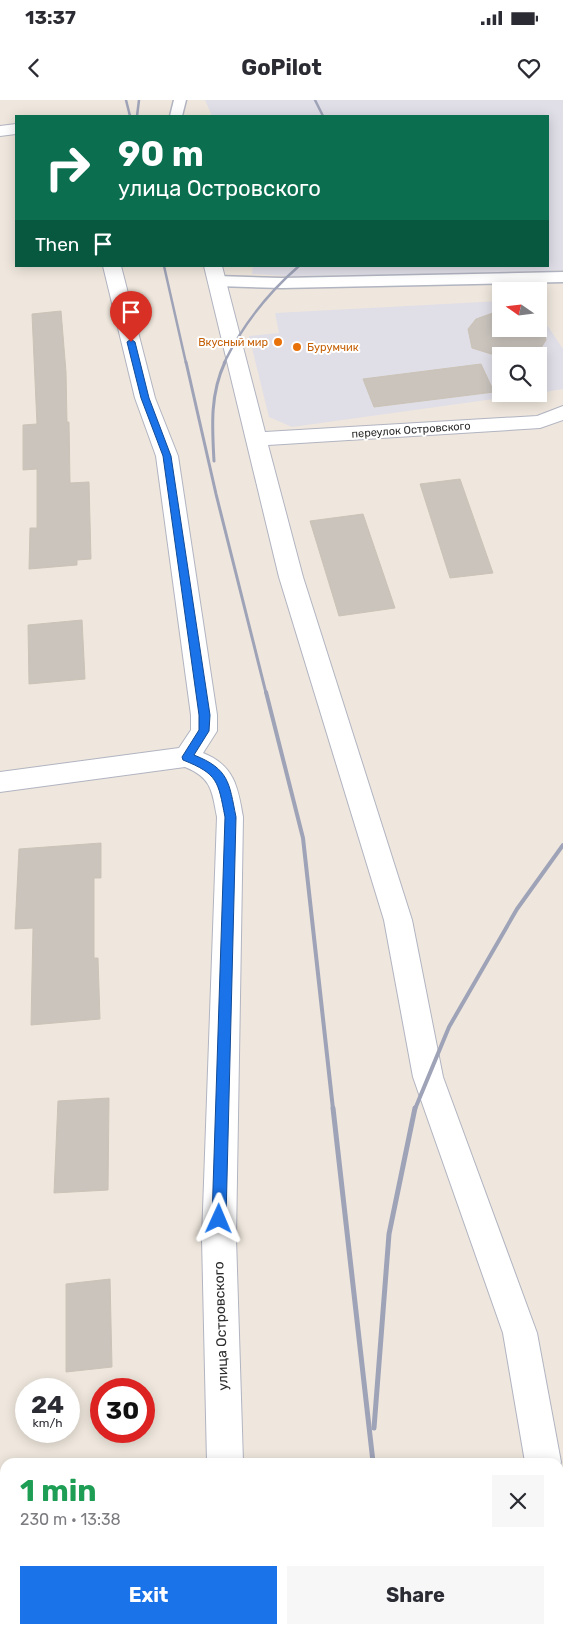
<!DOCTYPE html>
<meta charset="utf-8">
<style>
:root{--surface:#fff;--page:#f7f7f7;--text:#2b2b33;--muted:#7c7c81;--accent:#1a73e8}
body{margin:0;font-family:Rubik,sans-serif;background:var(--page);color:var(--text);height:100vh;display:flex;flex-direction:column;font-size:19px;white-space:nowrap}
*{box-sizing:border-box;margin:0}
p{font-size:16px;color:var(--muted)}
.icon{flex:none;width:28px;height:28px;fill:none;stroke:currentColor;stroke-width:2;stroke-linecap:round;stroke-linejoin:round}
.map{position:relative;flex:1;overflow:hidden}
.details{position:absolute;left:0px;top:1358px;width:564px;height:176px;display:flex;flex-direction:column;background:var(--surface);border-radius:15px 15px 0 0;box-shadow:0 2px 12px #0003}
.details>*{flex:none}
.guide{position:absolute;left:15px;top:15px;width:534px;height:152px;border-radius:0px;box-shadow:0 2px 12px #0003;background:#0b6e4f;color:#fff;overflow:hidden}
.needle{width:32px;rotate:284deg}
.fabs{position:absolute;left:492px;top:182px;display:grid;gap:10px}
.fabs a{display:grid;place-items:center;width:55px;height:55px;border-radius:0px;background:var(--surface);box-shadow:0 2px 12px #0003;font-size:25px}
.speed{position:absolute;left:15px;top:1278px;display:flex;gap:10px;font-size:25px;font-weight:700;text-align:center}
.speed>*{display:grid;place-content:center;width:65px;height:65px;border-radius:50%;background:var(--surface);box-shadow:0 2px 12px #0003;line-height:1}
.speed small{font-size:12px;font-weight:400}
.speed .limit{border:8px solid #d22;background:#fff;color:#111}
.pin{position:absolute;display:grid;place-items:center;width:42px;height:42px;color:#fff;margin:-51px -21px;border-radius:50% 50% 50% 0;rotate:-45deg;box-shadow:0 0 5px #0007}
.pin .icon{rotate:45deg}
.me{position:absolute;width:55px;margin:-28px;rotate:1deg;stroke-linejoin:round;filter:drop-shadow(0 0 4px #0008)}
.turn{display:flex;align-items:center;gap:18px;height:105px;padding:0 20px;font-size:22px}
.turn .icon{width:65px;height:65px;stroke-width:2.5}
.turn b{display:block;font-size:35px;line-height:42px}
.then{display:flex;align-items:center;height:48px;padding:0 20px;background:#0003;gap:10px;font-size:19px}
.round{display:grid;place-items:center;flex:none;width:52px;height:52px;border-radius:0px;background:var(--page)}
.overview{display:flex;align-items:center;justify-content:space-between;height:85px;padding:0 20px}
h1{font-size:30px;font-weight:700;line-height:38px;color:#1e9e55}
.cta{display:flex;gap:10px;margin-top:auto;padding:10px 20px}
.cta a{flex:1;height:58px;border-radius:0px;background:var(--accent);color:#fff;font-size:20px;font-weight:700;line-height:58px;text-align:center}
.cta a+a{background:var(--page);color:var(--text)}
.status{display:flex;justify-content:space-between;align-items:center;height:35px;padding:0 25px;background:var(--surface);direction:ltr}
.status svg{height:14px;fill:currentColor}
header{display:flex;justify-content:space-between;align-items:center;height:65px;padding:0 20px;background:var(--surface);font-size:22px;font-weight:700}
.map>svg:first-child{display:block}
.industrial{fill:#e0dee7}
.building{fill:#cac4bd;stroke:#cbc3b6}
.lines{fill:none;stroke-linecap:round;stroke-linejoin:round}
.lane-casing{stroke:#b1b4c1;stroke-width:3}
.street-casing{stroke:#b1b4c1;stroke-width:2}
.lane{fill:#fff;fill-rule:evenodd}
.street{fill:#fff;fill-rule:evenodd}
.rail-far3{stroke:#9fa3b8;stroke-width:2.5}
.rail-far2{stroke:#9fa3b8;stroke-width:3}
.rail-far1{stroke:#9fa3b8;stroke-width:4}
.rail{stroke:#9fa3b8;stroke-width:5}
.route{fill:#1a73e8;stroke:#114b97}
.food-dot{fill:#e8710a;stroke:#fff;stroke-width:2}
.labels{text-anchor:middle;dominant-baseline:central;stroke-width:4;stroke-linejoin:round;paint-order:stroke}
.far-food-label{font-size:11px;fill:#c56008;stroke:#fff;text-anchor:end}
.far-street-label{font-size:11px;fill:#2c2c2c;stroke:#fff}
.street-label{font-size:14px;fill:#2c2c2c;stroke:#fff}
</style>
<div class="status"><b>13:37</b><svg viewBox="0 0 49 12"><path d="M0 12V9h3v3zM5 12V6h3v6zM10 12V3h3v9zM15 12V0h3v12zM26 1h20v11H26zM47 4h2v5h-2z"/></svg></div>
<header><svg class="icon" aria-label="back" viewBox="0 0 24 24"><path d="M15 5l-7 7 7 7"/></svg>GoPilot<svg class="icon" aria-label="heart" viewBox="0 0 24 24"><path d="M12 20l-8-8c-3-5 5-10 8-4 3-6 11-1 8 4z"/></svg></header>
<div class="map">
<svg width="563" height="1533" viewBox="0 0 563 1533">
<rect width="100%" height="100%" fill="#efe7dd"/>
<!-- industrial -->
<g class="industrial">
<polygon points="205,0 563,0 563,170 513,174 288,176 252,174 253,166 548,166 548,16 212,16"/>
<polygon points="501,201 501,229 539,229 539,213 563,249 563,289 539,293 539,256 501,256 501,294 530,294 292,327 269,317 249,236 279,233 275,213"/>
</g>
<!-- building -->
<g class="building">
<polygon points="61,211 66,272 67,322 69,322 70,383 89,382 91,459 77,460 77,465 29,469 30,428 37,428 37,369 23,370 23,325 37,324 32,214"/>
<polygon points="493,213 501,213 501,229 539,229 539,224 543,228 546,240 539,251 524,256 501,257 472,248 468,229 476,219"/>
<polygon points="481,264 494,292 374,307 363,279"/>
<polygon points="460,379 493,473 450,478 420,384"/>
<polygon points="363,414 395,508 339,516 310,421"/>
<polygon points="82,520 85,579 29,584 28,525"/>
<polygon points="101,743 101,778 94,778 94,858 98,858 100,919 31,925 33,828 15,829 19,749"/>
<polygon points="109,998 108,1090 54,1093 58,1001"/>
<polygon points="110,1179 112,1267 66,1272 66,1184"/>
</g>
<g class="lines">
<defs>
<g id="lane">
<polygon points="174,0 186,0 182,16 170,16"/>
<polygon points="563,172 563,182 282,188 217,186 212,184 209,181 212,178 217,176 282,178"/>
</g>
<g id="street">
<polygon points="16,24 16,34 0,36 0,26"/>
<path d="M 103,166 L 121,166 L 155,298 L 178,356 L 217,615 L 217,631 L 203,653 C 234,665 238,687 243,717 L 236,1138 L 243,1362 L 207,1362 L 202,1138 L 217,717 C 212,691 212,678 185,667 L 0,692 L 0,672 L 179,648 L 191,630 L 191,615 L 156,356 L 135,298 Z"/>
<polygon points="204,166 222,166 265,332 537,316 563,306 563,320 540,328 268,345 303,477 412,820 443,977 537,1233 561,1362 559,1368 559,1362 525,1362 503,1233 413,977 384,820 279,477"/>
<polygon points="559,1434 563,1436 563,1496 559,1494"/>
<rect x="207" y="1529" width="40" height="4"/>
</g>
</defs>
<!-- lane casing -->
<use href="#lane" class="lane-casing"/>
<!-- street casing -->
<use href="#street" class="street-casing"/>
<!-- lane -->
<use href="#lane" class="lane"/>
<!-- street -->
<use href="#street" class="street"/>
<!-- rail-far3 -->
<g class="rail-far3">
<polyline points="126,0 130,16"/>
<polyline points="315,0 323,16"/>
<polyline points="137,16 139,0"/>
<polyline points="164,166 186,263"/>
<path d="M 224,263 C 242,226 268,193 299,166"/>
</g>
<!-- rail-far2 -->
<g class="rail-far2">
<polyline points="186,262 216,394 266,593"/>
<path d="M 214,361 C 212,326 210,294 225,262"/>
</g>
<!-- rail-far1 -->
<g class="rail-far1">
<polyline points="266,592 303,738 333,1009"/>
<polyline points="415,1009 449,927 517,809 563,745"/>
</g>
<!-- rail -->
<g class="rail">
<polyline points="333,1008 373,1362"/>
<polyline points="374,1328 389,1134 415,1008"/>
<polyline points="392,1529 393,1533"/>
</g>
</g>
<!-- route -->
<path class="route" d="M 131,239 L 135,242 L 149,298 L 171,356 L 210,615 L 209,631 L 194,655 C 229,669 229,682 236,717 L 226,1119 L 224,1123 L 219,1125 L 214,1123 L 212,1119 L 225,717 C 218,681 218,674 183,660 L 182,657 L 199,630 L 199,615 L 163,356 L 141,298 L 127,242 Z"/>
<!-- markers -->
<g class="food-dot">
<circle cx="278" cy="242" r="5"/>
<circle cx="297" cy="247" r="5"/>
</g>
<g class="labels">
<!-- far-food labels -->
<g class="far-food-label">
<text x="268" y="242">Вкусный мир</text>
<text x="307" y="247" text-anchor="start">Бурумчик</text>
</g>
<!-- far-street labels -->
<g class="far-street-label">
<text transform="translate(411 330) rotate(-4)">переулок Островского</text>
</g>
<!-- street labels -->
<g class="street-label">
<text transform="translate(221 1226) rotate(-92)">улица Островского</text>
</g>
</g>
</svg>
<div class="fabs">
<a><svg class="needle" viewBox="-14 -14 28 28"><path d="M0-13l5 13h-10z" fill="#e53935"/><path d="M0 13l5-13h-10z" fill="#7c7c81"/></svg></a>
<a><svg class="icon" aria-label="search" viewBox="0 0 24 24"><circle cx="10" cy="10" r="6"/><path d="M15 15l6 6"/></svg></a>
</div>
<div class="speed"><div>24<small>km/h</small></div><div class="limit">30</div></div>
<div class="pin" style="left:131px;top:242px;background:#d93025"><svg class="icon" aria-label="arrive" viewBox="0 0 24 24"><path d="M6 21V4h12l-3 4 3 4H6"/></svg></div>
<svg class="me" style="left:219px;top:1119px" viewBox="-20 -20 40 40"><path d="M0-17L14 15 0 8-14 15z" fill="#1a73e8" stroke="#fff" stroke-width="4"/></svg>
<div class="guide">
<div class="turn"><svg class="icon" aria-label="right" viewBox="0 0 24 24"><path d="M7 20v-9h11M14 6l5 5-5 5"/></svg><div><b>90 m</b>улица Островского</div></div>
<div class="then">Then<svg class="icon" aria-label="arrive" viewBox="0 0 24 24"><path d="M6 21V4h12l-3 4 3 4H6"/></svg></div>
</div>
<section class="details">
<div class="overview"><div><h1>1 min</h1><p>230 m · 13:38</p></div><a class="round"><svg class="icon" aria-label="close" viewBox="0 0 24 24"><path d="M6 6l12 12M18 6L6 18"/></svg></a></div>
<div class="cta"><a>Exit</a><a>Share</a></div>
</section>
</div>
